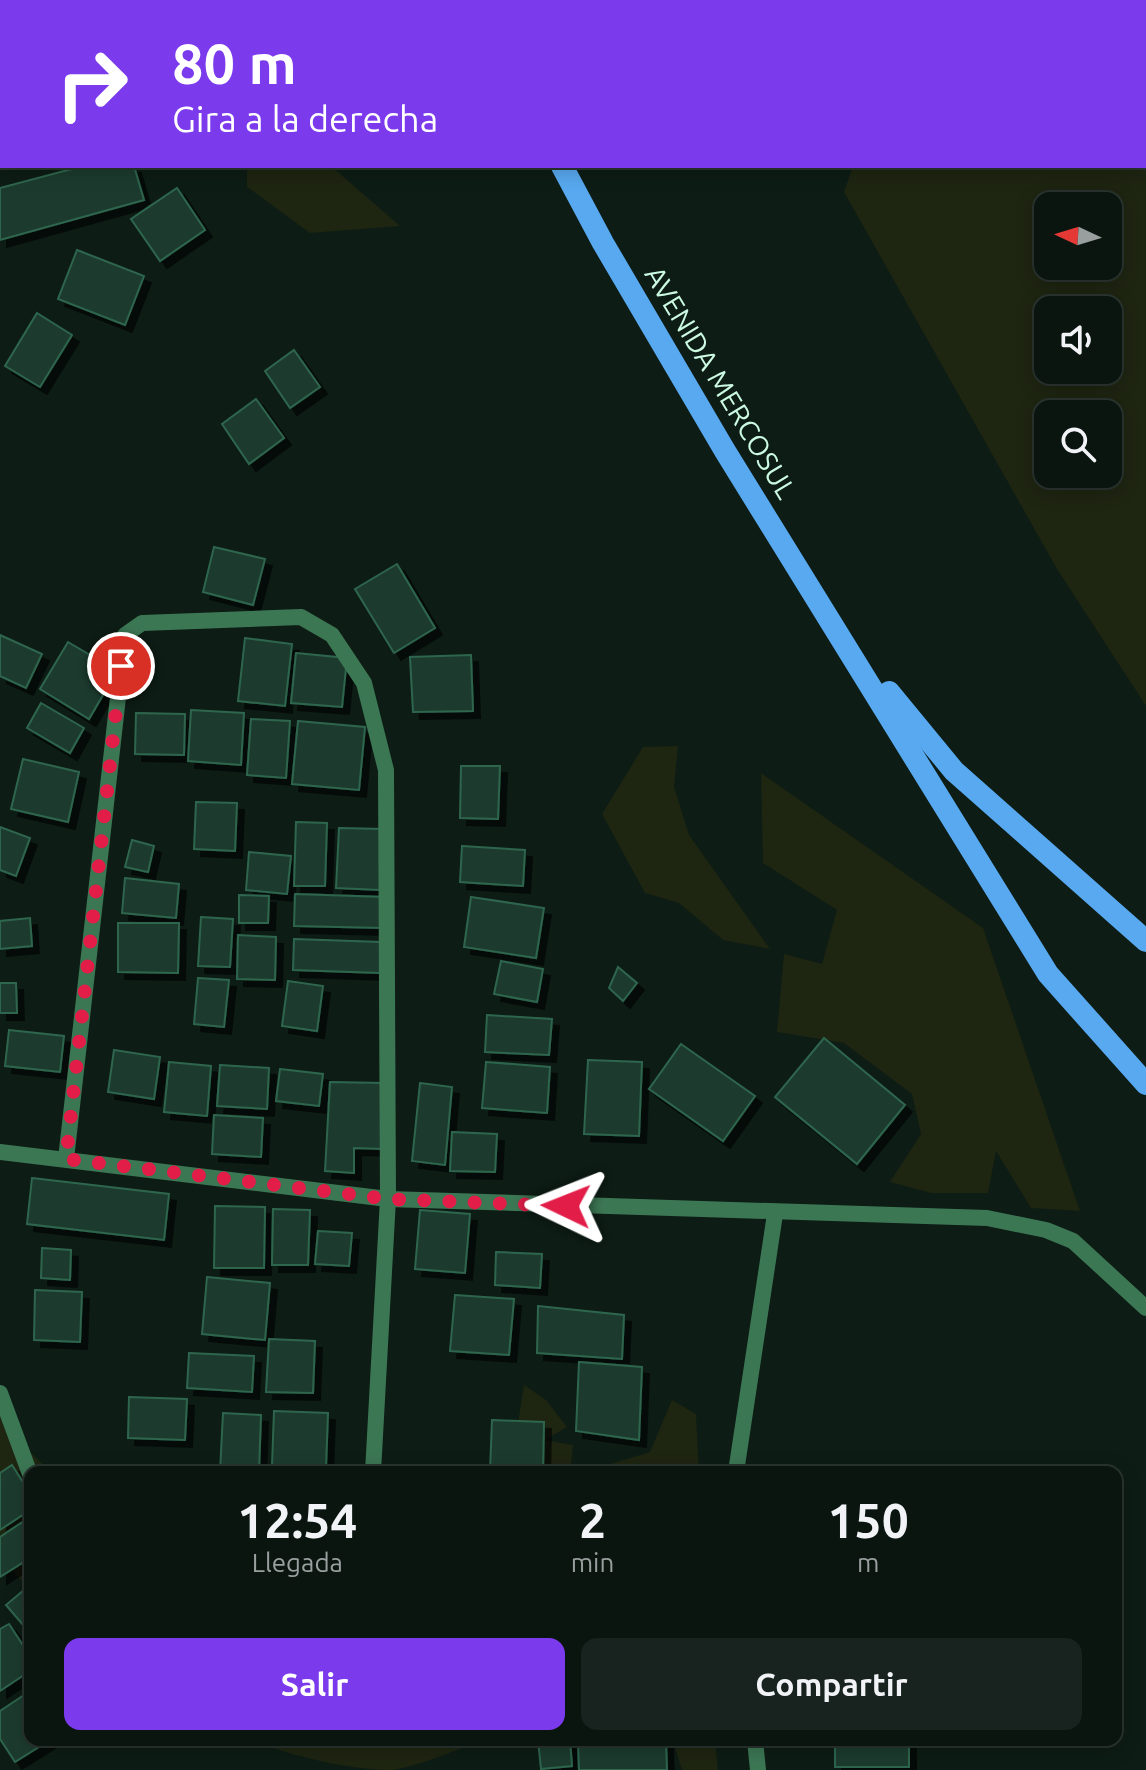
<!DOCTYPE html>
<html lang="es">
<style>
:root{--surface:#0a1510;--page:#18221e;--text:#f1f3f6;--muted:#999f9f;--line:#2a3430;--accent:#7c3aed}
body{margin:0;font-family:Ubuntu,sans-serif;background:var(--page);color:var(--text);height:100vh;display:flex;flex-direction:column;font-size:30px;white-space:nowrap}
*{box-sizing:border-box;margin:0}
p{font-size:26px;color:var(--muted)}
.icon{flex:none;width:44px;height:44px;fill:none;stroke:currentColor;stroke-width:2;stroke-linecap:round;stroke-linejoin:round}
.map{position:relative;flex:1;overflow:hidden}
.side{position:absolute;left:24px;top:1466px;width:1098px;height:280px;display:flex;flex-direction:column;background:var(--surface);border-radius:16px;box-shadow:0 4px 20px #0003,0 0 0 2px var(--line)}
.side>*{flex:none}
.top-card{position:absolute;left:0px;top:0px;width:1146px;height:168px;box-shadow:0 4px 20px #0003,0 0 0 2px var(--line);background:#7c3aed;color:#fff;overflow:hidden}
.needle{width:52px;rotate:274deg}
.tools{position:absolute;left:1034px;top:192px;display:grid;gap:16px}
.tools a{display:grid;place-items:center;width:88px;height:88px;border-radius:16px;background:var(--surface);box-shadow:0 4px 20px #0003,0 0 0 2px var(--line);font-size:40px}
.pin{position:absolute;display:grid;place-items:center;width:68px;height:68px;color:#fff;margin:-34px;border:4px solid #fff;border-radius:50%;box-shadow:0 2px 8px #0007}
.me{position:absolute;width:88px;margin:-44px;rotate:272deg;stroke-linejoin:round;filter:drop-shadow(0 0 6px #0008)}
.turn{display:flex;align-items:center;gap:28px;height:168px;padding:0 40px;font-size:36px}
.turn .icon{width:104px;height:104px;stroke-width:2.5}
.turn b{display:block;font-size:56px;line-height:68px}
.eta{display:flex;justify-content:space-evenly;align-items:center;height:136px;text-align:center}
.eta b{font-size:48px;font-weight:700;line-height:56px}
.primary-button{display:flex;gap:16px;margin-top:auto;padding:16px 40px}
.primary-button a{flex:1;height:92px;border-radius:16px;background:var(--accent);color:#fff;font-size:32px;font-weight:700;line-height:92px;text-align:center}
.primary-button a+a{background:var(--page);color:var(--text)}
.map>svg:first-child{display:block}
.green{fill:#1e2511;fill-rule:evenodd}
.building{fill:#1b3b2d;stroke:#2f654e;stroke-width:2;filter:url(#shadow)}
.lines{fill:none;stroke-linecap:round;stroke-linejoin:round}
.minor{stroke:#3c7754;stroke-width:16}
.trunk{stroke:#58a9f0;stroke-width:22}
.route{stroke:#e11d48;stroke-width:14;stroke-dasharray:0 25.2}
.labels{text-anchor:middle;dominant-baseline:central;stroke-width:7;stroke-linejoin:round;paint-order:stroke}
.street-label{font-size:28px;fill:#ccfae3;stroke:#0d1c15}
</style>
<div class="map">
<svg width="1146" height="1770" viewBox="0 0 1146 1770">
<defs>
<filter id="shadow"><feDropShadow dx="7" dy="7" stdDeviation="0" flood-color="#0009"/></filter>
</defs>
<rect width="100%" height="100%" fill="#0d1c15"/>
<!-- green -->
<g class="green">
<path d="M 1133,0 L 1146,0 L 1146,706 L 1057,569 L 844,192 L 853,166 L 1144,166 L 1144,2 L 1131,2 ZM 1048,206 L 1108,206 L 1108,266 L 1048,266 ZM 1048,310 L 1108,310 L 1108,370 L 1048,370 ZM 1048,414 L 1108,414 L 1108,474 L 1048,474 Z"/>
<polygon points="247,166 331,166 400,226 310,233 247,187"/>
<polygon points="678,746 674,787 689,835 770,949 723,940 679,903 645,893 602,814 643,747"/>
<polygon points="761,773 983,928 1080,1211 1031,1208 996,1151 988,1193 931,1193 890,1182 921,1134 912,1094 844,1043 777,1032 784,954 822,964 837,910 763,863"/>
<polygon points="524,1385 546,1400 567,1427 545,1440 573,1445 571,1467 611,1464 650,1452 672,1400 696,1414 699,1472 519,1472 514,1449"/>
<polygon points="0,1407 30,1452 51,1472 30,1472 30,1589 0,1557"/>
<path d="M 250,1740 L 476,1740 L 476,1743 C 450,1752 421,1765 394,1770 C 346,1770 294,1756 250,1740 Z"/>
<polygon points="715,1740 718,1770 682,1770 673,1740"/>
</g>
<!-- building -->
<g class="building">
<polygon points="83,166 134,166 144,200 0,240 0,188"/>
<polygon points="177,188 205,230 160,261 131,219"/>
<polygon points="77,250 144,276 125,325 58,299"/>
<polygon points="37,313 72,335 40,387 5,366"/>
<polygon points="294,350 320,387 290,408 265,371"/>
<polygon points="256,399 284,438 249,464 222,424"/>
<polygon points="214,547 265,559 253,605 203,592"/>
<polygon points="397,564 435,628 394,653 355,589"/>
<polygon points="0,635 42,654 26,688 0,676"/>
<polygon points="245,638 292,644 285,706 238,701"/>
<polygon points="68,642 117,671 89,719 40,689"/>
<polygon points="296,653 347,658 342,707 291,703"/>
<polygon points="471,655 473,711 413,712 410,657"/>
<polygon points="41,703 84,728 70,753 27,728"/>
<polygon points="191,710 244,713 241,765 188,761"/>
<polygon points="136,713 185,714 184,755 135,754"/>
<polygon points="251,719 290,721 286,778 247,775"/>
<polygon points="298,721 365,727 359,790 292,784"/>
<polygon points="23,759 79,772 68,822 11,809"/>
<polygon points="461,766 500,766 498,819 460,818"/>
<polygon points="196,802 237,803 235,851 194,849"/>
<polygon points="296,822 327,823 325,886 294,886"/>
<polygon points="0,827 30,838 16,876 0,870"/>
<polygon points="339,828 383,829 380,890 336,888"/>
<polygon points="132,840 154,846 148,872 125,867"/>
<polygon points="462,846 525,850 523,886 460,882"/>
<polygon points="249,852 291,856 287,894 246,890"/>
<polygon points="125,878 179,884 176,918 122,913"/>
<polygon points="295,894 385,897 384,928 294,926"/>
<polygon points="239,895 269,896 268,923 239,923"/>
<polygon points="471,897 544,908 536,958 464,947"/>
<polygon points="201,917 233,919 230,967 198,966"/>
<polygon points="30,918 32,946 0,949 0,921"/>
<polygon points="118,923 179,923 178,973 118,972"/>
<polygon points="238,935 276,937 275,980 237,979"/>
<polygon points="294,939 381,942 380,973 293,970"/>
<polygon points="501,961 543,969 537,1002 494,994"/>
<polygon points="618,967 637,983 623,1001 609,988"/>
<polygon points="198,978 229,980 224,1027 194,1024"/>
<polygon points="288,981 323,986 317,1031 282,1026"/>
<polygon points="0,983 16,983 17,1013 0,1013"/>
<polygon points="487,1015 552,1019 549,1055 485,1052"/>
<polygon points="9,1030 64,1036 60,1072 5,1066"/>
<polygon points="824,1038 905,1105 857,1164 775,1097"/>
<polygon points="681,1044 755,1096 723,1141 649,1089"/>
<polygon points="114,1050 160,1057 154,1099 108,1092"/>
<polygon points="588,1060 642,1062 639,1136 584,1134"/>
<polygon points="169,1062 211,1066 207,1116 164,1112"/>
<polygon points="486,1062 550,1067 547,1113 482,1108"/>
<polygon points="220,1065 269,1068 267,1109 217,1106"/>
<polygon points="280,1069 323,1074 319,1106 276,1101"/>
<polygon points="330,1082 384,1083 383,1149 354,1148 354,1173 325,1171"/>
<polygon points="420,1083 452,1087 445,1165 412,1161"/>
<polygon points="214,1115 263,1118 261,1157 212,1154"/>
<polygon points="452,1132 497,1134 495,1172 450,1171"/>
<polygon points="32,1178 169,1194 164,1240 27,1224"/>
<polygon points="215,1206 265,1207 264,1268 214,1268"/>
<polygon points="273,1209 310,1210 308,1265 272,1265"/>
<polygon points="420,1210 470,1214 465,1273 415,1269"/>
<polygon points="318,1231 352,1233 349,1266 315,1264"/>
<polygon points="42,1248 71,1250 70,1280 41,1278"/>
<polygon points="496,1252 542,1254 540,1288 495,1285"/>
<polygon points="207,1277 270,1283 265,1340 202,1334"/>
<polygon points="35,1290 82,1292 80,1342 34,1340"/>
<polygon points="455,1295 514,1299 509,1355 450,1351"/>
<polygon points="538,1306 624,1315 622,1359 537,1353"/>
<polygon points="269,1339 315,1341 313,1393 266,1392"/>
<polygon points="189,1353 254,1356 252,1392 187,1388"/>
<polygon points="579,1362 642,1367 639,1440 576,1431"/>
<polygon points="129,1397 187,1399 185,1440 128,1438"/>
<polygon points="274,1411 328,1413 326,1467 272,1465"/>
<polygon points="223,1413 261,1415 259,1472 220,1472"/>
<polygon points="492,1420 544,1422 543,1472 490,1472"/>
<polygon points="12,1465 30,1493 30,1510 0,1530 0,1473"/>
<polygon points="30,1517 30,1558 0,1577 0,1537"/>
<polygon points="30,1585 30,1633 6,1605"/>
<polygon points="9,1624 30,1656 30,1671 0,1691 0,1629"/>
<polygon points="30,1691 30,1740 50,1740 15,1762 0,1739 0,1711"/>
<polygon points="538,1740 570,1740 572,1766 541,1769"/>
<polygon points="578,1740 666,1740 667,1770 579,1770"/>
<rect x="835" y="1740" width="74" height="27"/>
</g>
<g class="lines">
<!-- minor -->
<g class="minor">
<polyline points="0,1152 388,1199 987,1218 1046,1230 1073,1241 1146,1308"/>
<polyline points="66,1159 125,635 142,623 301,617 332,635 364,683 386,770 388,1199 373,1472"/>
<polyline points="0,1393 30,1474"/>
<polyline points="736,1472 775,1214"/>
<polyline points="755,1740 758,1770"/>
</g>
<!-- trunk -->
<g class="trunk">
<polyline points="475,0 476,2"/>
<polyline points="562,166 603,243 725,451 1048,974 1146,1084"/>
<polyline points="889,692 954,771 1146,941"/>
</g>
</g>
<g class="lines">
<!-- route -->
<polyline class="route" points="121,666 66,1159 388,1199 566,1206"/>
</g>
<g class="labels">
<!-- street labels -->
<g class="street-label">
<text transform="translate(721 382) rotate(59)">AVENIDA MERCOSUL</text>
</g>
</g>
</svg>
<div class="tools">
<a><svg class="needle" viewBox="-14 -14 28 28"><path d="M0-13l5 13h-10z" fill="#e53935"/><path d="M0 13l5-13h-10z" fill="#999f9f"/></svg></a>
<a><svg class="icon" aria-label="sound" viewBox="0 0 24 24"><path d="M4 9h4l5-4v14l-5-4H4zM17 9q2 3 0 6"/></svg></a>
<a><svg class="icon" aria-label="search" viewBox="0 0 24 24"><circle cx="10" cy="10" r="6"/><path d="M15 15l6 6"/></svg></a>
</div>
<div class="pin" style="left:121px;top:666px;background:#d93025"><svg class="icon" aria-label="arrive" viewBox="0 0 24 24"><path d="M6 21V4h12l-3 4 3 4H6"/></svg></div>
<svg class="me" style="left:566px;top:1206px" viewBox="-20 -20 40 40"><path d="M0-17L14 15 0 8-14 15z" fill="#e11d48" stroke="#fff" stroke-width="4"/></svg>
<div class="top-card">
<div class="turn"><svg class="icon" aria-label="right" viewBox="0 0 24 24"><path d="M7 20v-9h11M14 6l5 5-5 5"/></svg><div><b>80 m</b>Gira a la derecha</div></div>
</div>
<section class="side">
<div class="eta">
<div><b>12:54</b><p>Llegada</p></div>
<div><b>2</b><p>min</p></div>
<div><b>150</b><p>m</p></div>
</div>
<div class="primary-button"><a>Salir</a><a>Compartir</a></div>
</section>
</div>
